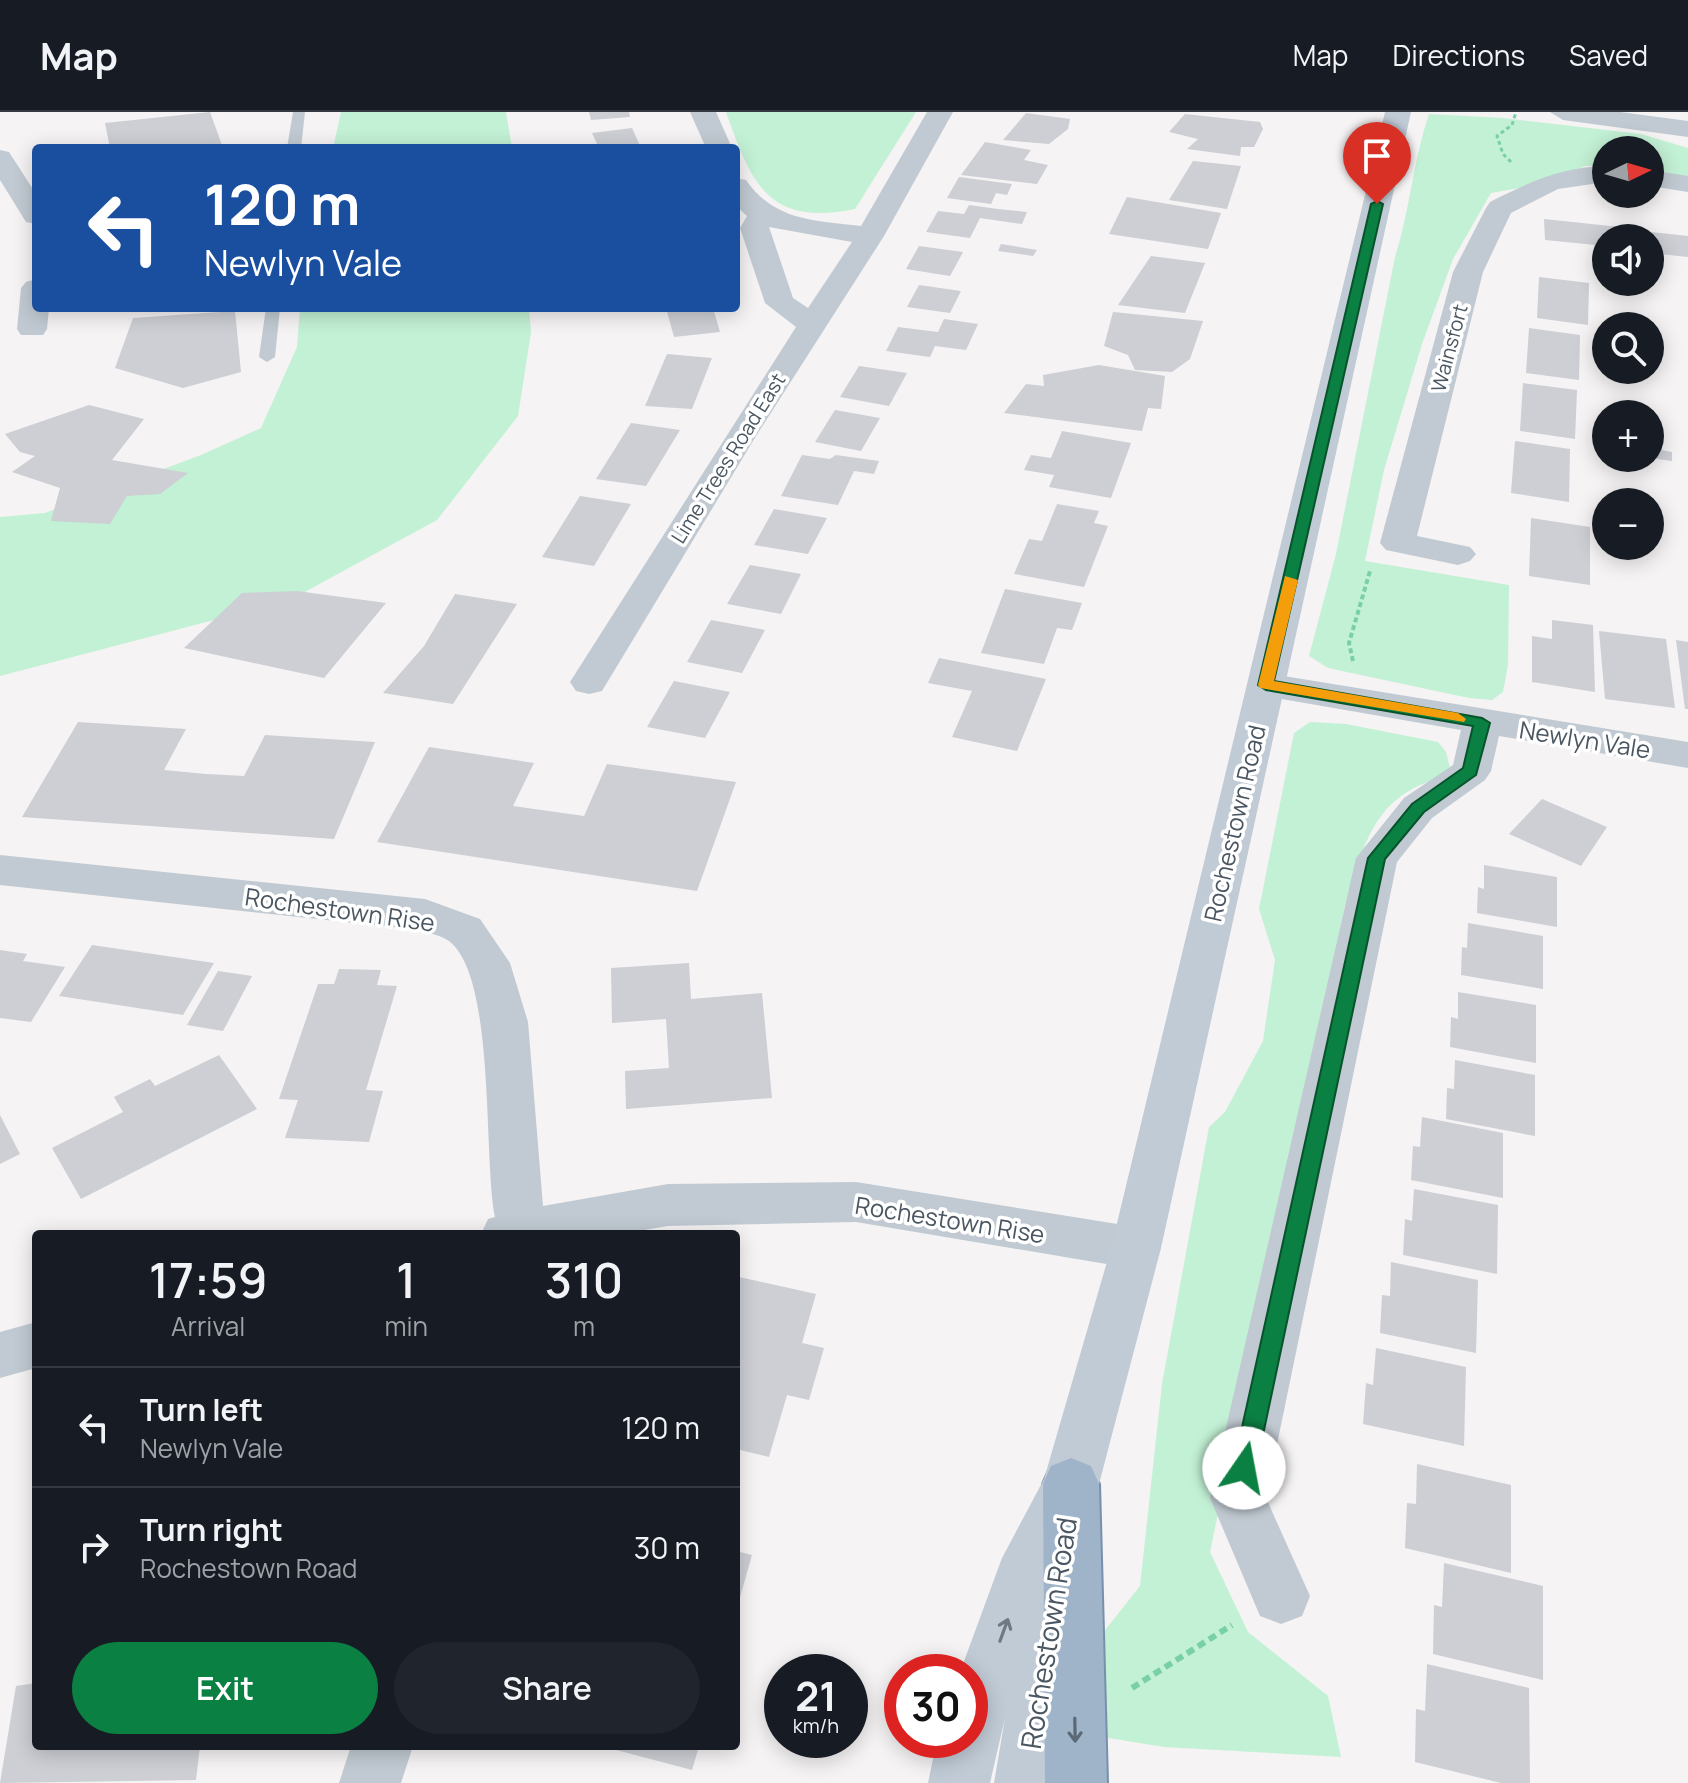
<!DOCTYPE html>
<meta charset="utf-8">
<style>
:root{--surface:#171b24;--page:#20242c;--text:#f1f3f6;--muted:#9ea1a6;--line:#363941;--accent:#0b8043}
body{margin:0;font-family:Manrope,sans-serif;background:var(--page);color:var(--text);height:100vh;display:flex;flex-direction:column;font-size:30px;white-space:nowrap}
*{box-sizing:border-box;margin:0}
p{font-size:26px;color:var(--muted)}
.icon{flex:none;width:44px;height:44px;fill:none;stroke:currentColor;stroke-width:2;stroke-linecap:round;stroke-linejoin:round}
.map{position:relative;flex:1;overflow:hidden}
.panel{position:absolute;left:32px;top:1118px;width:708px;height:520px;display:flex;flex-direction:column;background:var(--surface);border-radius:8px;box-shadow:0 4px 20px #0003}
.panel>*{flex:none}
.banner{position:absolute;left:32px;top:32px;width:708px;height:168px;border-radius:8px;box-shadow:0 4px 20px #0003;background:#1a4fa0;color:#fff;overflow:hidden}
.needle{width:52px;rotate:85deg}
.tools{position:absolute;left:1592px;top:24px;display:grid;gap:16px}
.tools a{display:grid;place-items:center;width:72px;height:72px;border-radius:50%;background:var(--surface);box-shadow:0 4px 20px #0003;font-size:40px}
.speed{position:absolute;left:764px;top:1542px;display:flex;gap:16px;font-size:40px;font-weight:700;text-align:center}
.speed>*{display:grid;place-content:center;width:104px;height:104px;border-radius:50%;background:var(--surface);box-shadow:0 4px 20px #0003;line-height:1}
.speed small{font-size:20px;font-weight:400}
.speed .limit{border:12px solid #d22;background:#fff;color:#111}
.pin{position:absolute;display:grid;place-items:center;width:68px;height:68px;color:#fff;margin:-82px -34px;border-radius:50% 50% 50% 0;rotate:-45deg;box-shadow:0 0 8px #0007}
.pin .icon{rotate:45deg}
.me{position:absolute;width:88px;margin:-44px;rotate:12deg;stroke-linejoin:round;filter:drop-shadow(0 0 6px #0008)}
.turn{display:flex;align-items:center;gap:28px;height:168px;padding:0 40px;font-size:36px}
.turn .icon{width:104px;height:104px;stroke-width:2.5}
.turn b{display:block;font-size:56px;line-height:68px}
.eta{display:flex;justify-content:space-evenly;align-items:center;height:136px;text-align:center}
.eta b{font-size:48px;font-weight:600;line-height:56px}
.cta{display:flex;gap:16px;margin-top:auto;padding:16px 40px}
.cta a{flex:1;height:92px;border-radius:48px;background:var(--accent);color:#fff;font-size:32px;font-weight:600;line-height:92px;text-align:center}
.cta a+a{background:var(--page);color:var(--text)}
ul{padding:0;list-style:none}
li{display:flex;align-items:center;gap:24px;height:120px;padding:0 40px;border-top:2px solid var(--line)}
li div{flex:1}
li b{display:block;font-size:30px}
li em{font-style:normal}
header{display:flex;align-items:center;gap:48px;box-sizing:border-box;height:112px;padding:0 40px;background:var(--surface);border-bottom:2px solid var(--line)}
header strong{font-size:38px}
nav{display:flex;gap:44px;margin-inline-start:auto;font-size:28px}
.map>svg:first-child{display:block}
.green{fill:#c3f1d5}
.building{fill:#cdcfd5}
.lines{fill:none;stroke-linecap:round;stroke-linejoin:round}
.trunk-casing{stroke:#7690ad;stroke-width:4}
.path-far2{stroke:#7ad0a6;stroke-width:3;stroke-dasharray:4 3;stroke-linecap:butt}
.path-far1{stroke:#7ad0a6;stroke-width:4;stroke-dasharray:5 3;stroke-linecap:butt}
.path{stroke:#7ad0a6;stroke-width:6;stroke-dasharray:8 5;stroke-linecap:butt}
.service{fill:#c1cad2;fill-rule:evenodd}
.minor{fill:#c1cad2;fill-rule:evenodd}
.secondary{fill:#c1cbd6;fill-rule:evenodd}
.trunk{fill:#9fb4c9;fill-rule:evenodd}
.oneway{stroke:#6e7984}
.oneway2{stroke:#5b6976}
.route{fill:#0b8043;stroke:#07532c;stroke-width:2}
.slow{fill:#f59e0b}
.labels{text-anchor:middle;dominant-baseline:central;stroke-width:7;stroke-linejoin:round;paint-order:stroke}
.far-street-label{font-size:20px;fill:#4a5661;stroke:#fff}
.street-label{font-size:24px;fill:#4a5661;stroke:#fff}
.near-street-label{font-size:28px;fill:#4a5661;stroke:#fff}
</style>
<header>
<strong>Map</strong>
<nav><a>Map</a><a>Directions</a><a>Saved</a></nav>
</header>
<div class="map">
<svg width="1688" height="1671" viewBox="0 0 1688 1671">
<rect width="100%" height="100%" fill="#f5f3f3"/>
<!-- green -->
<g class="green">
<polygon points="341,0 506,0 512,36 333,36"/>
<path d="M 726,0 L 916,0 L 855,97 C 768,115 751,71 726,0 Z"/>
<path d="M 1429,2 L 1503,6 L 1641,22 L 1688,36 L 1688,66 L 1650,60 L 1650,38 L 1606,38 L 1606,54 L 1585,54 L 1548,71 L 1491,81 L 1453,147 L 1422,232 L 1384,358 L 1365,449 L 1509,473 L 1508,553 L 1503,580 L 1492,588 L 1469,586 L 1328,556 L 1309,544 L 1336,442 L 1395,145 C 1410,98 1413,49 1429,2 Z"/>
<polygon points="300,196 529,196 531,220 518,304 437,408 290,488 0,564 0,405 45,401 201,343 261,316 297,235"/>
<path d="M 1310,610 L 1346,612 L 1438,630 L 1446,640 L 1450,656 C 1437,669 1422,670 1407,680 C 1367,705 1359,751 1345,793 L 1210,1440 L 1248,1520 L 1328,1584 L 1341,1645 L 1164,1635 L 1090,1623 L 1056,1671 L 1091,1536 L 1140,1474 L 1162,1272 L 1209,1015 L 1225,1000 L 1263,929 L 1275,848 L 1259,797 L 1294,621 Z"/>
</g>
<!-- building -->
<g class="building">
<polygon points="210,0 223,36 110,36 105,11"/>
<polygon points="589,0 629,0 630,5 591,8"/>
<polygon points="1026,1 1070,7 1068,17 1049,32 1003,28"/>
<polygon points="1185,2 1260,10 1263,17 1254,35 1241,35 1240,44 1187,37 1198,27 1169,20"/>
<polygon points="632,16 641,36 599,36 592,21"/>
<polygon points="985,30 1031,38 1024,48 1048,53 1037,72 961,63"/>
<polygon points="1193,49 1241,54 1227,97 1169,88"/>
<polygon points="959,65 1012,72 1007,83 996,81 991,92 947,86"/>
<polygon points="1127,85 1221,101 1208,137 1109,122"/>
<polygon points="969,93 998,97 1027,100 1022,112 980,106 970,126 926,120 938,99 964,102"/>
<polygon points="1544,107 1629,116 1630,126 1606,126 1606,134 1545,128"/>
<polygon points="1633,118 1688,124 1688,145 1650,141 1650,126 1634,126"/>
<polygon points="1001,132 1037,138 1033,144 998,139"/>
<polygon points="919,134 963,140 950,164 906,157"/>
<polygon points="1151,144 1205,151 1185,201 1118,193"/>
<polygon points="1539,165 1589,171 1588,213 1537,206"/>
<polygon points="919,173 961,179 950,201 907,195"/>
<polygon points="666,196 713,196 720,220 674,225"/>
<polygon points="235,199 241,260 183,276 115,256 133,206"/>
<polygon points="1113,200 1203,209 1190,247 1172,260 1135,258 1128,243 1104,234"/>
<polygon points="944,207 978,212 966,238 935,234 930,245 886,239 898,215 938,220"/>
<polygon points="1529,216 1580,223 1579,268 1526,261"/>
<polygon points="667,242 712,246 692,297 645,294"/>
<polygon points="1099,253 1165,264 1161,297 1148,296 1142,319 1004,301 1026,272 1044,274 1043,263"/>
<polygon points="859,254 907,261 889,294 840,285"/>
<polygon points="1523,271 1577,278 1575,327 1520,319"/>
<polygon points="89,293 144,307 112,348 188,361 160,382 127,384 110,412 51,409 60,376 12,360 35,344 20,340 5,322"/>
<polygon points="835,298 880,306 861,339 815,330"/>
<polygon points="631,311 680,318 646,374 596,367"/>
<polygon points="1062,319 1131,331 1111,386 1049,375 1054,363 1024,358 1031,343 1051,346"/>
<polygon points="1515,329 1570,337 1569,390 1511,381"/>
<polygon points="1651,336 1672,340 1672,349 1650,346"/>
<polygon points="802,343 830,347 836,343 879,349 874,362 854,359 838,393 781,384"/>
<polygon points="580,384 631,392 594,454 542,445"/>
<polygon points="1057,392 1099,399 1094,411 1108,414 1084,475 1014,462 1029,427 1042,429"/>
<polygon points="774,397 827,406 808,442 754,433"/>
<polygon points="1531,406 1590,415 1590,473 1529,464"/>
<polygon points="750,453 801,462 781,502 727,492"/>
<polygon points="1005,477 1082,491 1072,518 1057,516 1044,552 981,541"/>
<polygon points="297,479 386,491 324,566 184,536 242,481"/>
<polygon points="455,482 517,492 453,592 383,581 424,534"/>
<polygon points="711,508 765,518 742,561 687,550"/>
<polygon points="1552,508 1593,513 1595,580 1532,570 1532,524 1552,527"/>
<polygon points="1599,519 1666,527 1675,596 1605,587"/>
<polygon points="1676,528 1688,530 1688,597 1685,597"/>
<polygon points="939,546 1046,567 1017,639 952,625 972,579 928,571"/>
<polygon points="674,569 730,580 705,626 647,615"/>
<polygon points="78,610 186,617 164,658 206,662 244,664 265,623 375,630 334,727 22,705"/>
<polygon points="429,635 534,651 513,694 584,704 607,652 736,670 697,779 377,730"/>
<polygon points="1542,687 1607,715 1581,754 1509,722"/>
<polygon points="1484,753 1557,765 1557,815 1477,801 1478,775 1484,777"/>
<polygon points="1468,811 1543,824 1543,877 1461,863 1462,835 1467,836"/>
<polygon points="92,833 214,851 183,903 59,884"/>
<polygon points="0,838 27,842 23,849 65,855 31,910 0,906"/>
<polygon points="689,851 691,887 762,881 772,986 626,997 625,959 669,956 666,907 612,911 611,856"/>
<polygon points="339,857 381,858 377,873 397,874 366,978 383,979 369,1030 285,1026 298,988 279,987 318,872 334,872"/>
<polygon points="218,859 252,864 223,919 187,913"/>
<polygon points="1458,880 1536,893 1536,951 1450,935 1451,905 1458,907"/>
<polygon points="219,943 257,997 81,1087 52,1036 123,1000 114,985 150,967 155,974"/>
<polygon points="1455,948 1535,963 1535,1024 1446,1007 1447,976 1454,977"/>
<polygon points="0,1003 20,1042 0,1052"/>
<polygon points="1422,1005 1503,1021 1503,1086 1411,1068 1413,1034 1420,1035"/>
<polygon points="1414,1077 1498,1093 1497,1162 1403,1143 1405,1107 1412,1109"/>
<polygon points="1391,1150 1478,1168 1476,1241 1380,1221 1382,1183 1390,1184"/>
<polygon points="739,1165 816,1182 802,1231 824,1236 809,1288 787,1283 769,1345 736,1337 736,1174"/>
<polygon points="1376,1236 1466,1255 1464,1334 1363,1312 1366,1271 1373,1273"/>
<polygon points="1417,1352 1511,1373 1511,1461 1405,1436 1407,1391 1416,1392"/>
<polygon points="736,1439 752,1443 737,1496 736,1496"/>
<polygon points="1444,1451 1543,1474 1543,1568 1433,1542 1434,1493 1442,1495"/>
<polygon points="1427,1552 1529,1576 1530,1671 1501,1671 1415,1650 1416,1597 1425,1599"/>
<polygon points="36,1571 36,1634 200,1634 196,1668 0,1671 16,1574"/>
<polygon points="601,1634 699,1634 692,1658"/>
</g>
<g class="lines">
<defs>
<polygon id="trunk" points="1071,1346 1091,1354 1099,1372 1107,1671 1045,1671 1043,1372 1051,1354"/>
</defs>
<!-- trunk casing -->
<use href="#trunk" class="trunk-casing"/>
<!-- path-far2 -->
<polyline class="path-far2" points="1511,50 1503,42 1497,24 1512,13 1516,0"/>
<!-- path-far1 -->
<polyline class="path-far1" points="1353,549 1349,531 1370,459"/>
<!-- path -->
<polyline class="path" points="1132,1576 1232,1513"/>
<!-- service -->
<g class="service">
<polygon points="293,0 305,0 301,36 287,36"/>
<polygon points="266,196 280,196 275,245 267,250 259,245"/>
</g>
<!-- minor -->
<g class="minor">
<polygon points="690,0 716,0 732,36 706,36"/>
<path d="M 927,0 L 953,0 L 884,124 L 756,324 L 602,579 L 589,582 L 576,579 L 570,570 L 796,215 L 765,191 L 740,116 L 747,104 L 736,94 L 736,66 L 746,68 C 774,109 816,109 861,114 ZM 769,115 L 852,130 L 808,196 L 793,186 Z"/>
<polygon points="1550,0 1620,0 1688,9 1688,25 1563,8"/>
<polygon points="0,38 9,40 36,82 36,112 26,110 0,68"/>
<path d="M 1606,54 L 1606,70 L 1558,77 L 1511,101 L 1483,160 L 1417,424 L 1470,435 L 1476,442 L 1470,449 L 1458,453 L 1386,438 L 1380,431 L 1453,160 L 1486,96 L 1490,90 C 1529,70 1562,55 1606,54 Z"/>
<polygon points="1650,58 1688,64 1688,80 1650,74"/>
<polygon points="36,167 36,196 49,196 47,217 43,223 21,223 17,217 21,176 26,170"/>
<polygon points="1266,561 1688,630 1688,656 1499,624 1491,659 1485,668 1432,706 1397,750 1266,1386 1310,1484 1302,1504 1281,1512 1260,1504 1210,1386 1356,746 1404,686 1453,653 1461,618 1252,582 1247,573 1252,564"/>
<path d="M 0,743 L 425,787 L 480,807 L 510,851 L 528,910 L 543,1094 L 668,1072 L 856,1070 L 1136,1115 L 1154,1121 L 1161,1136 L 1154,1151 L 1136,1157 L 856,1110 L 668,1114 L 621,1122 L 481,1122 L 488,1107 L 495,1105 C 483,1044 496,865 449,829 C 442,824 429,821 420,818 L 0,773 Z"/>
<polygon points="36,1210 36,1256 0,1266 0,1220"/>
<polygon points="351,1634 413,1634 401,1671 339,1671"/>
</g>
<!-- secondary -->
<polygon class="secondary" points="1385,0 1411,0 1161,1136 1099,1372 1094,1408 1086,1427 1069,1433 1054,1464 1074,1472 1082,1492 1056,1671 994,1671 1005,1606 990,1671 928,1671 937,1628 970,1628 970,1560 960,1560 1002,1446 1044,1367 1111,1136"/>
<!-- trunk -->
<use href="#trunk" class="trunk"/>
</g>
<!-- one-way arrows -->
<defs><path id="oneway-shaft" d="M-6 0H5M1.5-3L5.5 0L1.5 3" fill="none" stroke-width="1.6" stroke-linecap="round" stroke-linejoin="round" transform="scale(2)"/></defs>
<use class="oneway" href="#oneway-shaft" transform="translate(1004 1518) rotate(-70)"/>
<use class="oneway2" href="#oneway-shaft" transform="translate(1075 1618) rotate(89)"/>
<!-- route -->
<polygon class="route" points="1377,89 1383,92 1274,569 1482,606 1490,611 1476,663 1424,700 1385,747 1256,1356 1252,1363 1244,1366 1236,1363 1233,1356 1368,746 1412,692 1463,656 1473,614 1266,578 1258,573 1371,92"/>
<!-- slow -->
<polygon class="slow" points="1285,464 1298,468 1274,569 1458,601 1466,607 1464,610 1260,576 1258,573"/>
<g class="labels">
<!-- far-street labels -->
<g class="far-street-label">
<text transform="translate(1449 236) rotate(-75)">Wainsfort</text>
<text transform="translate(728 346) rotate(-58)">Lime Trees Road East</text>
</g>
<!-- street labels -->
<g class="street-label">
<text transform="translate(1585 627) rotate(9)">Newlyn Vale</text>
<text transform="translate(1234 711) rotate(-77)">Rochestown Road</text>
<text transform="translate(340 797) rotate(8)">Rochestown Rise</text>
<text transform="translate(950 1107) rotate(9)">Rochestown Rise</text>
</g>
<!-- near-street labels -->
<g class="near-street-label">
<text transform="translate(1048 1521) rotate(-81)">Rochestown Road</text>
</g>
</g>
</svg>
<div class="tools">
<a><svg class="needle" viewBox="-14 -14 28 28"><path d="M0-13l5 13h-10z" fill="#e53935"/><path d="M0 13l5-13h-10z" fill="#9ea1a6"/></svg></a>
<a><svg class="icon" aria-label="sound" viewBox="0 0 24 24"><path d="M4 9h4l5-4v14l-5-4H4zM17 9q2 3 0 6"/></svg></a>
<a><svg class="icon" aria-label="search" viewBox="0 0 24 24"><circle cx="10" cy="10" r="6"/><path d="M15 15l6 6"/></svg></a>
<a>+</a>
<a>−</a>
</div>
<div class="speed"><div>21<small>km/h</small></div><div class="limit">30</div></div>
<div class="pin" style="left:1377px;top:92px;background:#d93025"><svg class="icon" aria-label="arrive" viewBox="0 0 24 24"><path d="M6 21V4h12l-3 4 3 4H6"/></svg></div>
<svg class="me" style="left:1244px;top:1356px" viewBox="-20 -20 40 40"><circle r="19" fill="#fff"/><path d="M0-13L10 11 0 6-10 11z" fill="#0b8043"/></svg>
<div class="banner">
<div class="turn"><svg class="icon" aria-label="left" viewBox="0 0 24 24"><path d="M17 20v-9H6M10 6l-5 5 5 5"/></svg><div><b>120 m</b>Newlyn Vale</div></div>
</div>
<section class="panel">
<div class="eta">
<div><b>17:59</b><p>Arrival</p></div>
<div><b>1</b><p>min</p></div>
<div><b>310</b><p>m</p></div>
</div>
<ul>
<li><svg class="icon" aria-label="left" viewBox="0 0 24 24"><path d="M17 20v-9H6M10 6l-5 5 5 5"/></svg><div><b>Turn left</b><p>Newlyn Vale</p></div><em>120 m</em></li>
<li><svg class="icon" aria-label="right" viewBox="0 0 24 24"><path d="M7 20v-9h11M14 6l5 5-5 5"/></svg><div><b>Turn right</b><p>Rochestown Road</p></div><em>30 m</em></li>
</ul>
<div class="cta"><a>Exit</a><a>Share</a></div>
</section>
</div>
